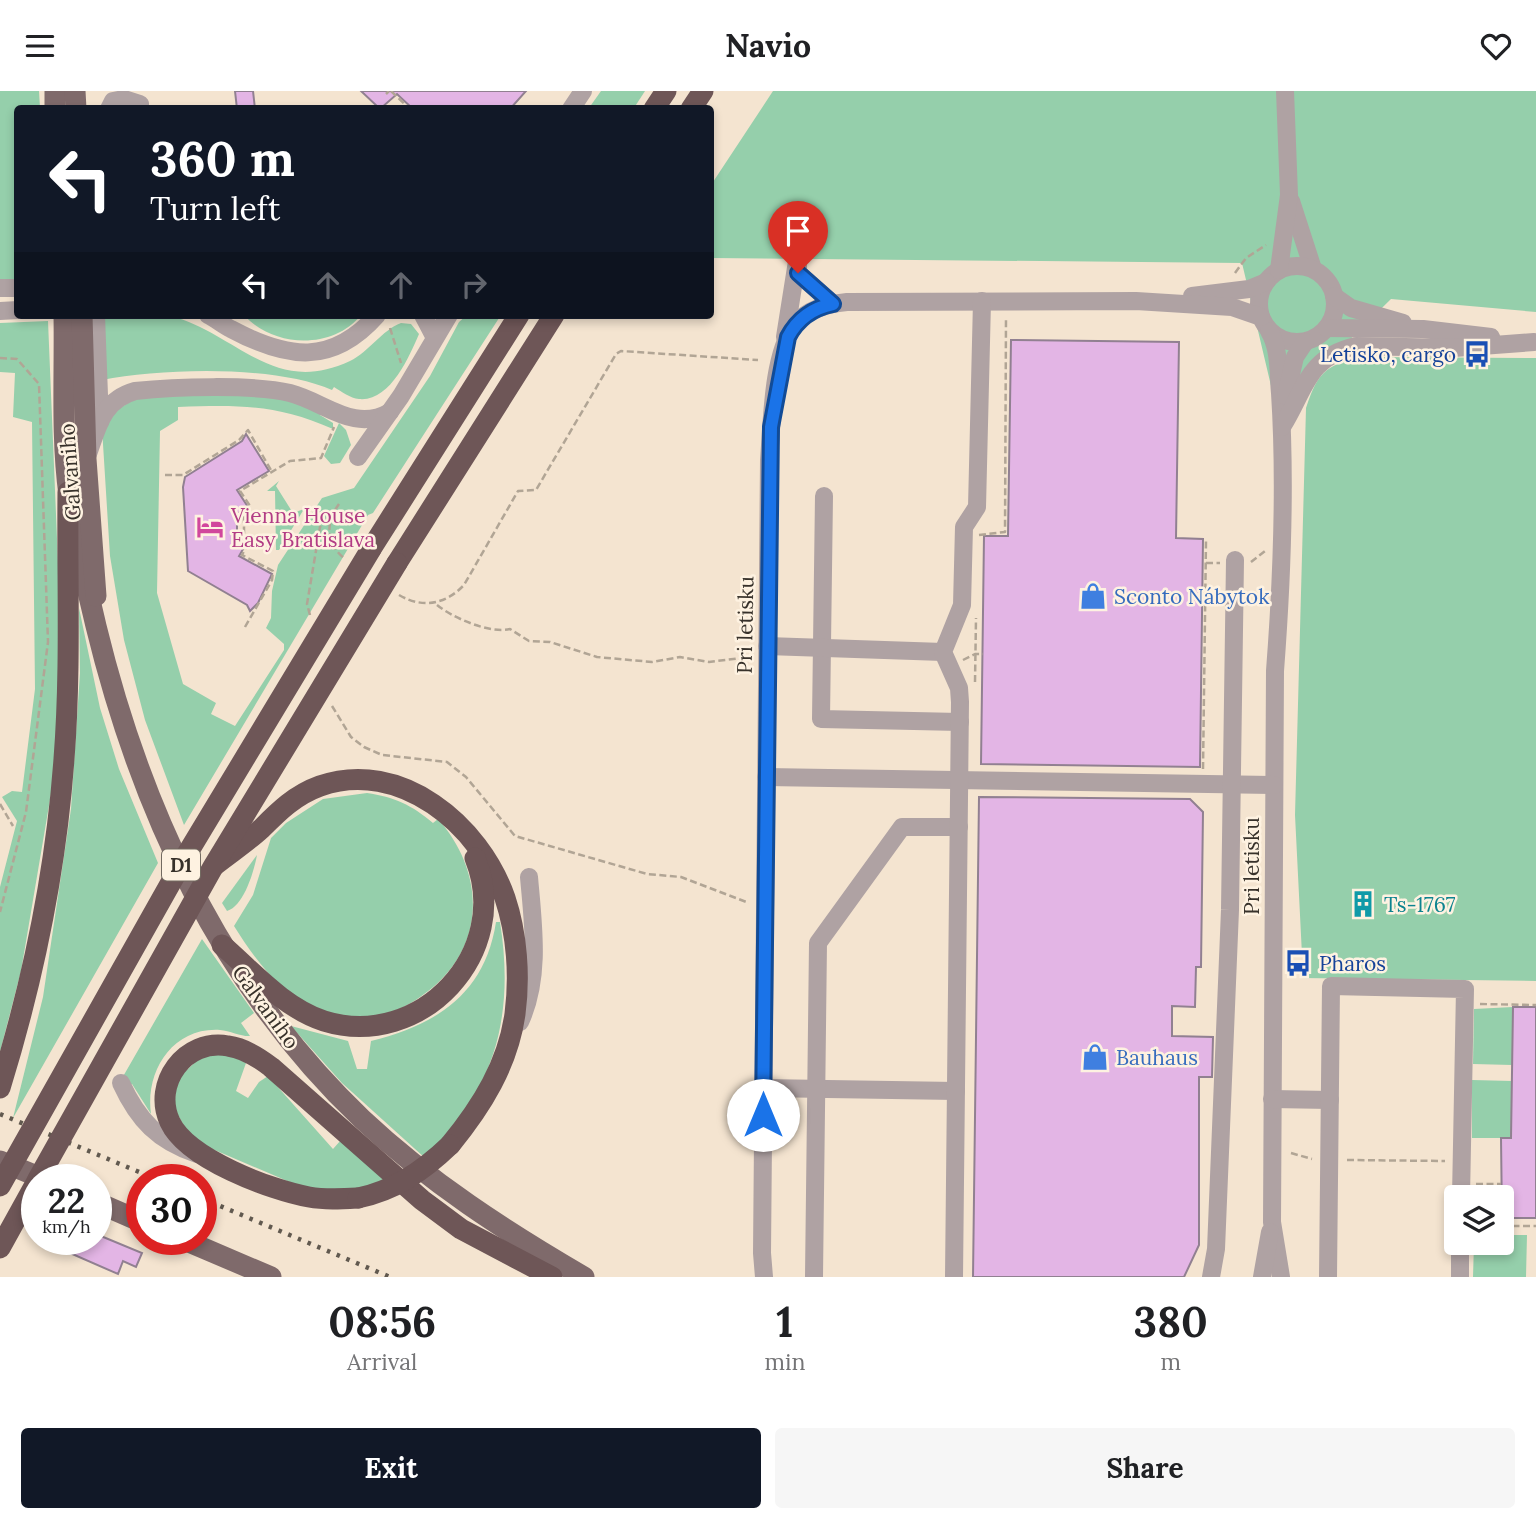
<!DOCTYPE html>
<meta charset="utf-8">
<style>
:root{--surface:#fff;--page:#f6f6f6;--text:#202124;--muted:#757577;--accent:#111827}
body{margin:0;font-family:Lora,serif;background:var(--page);color:var(--text);height:100vh;display:flex;flex-direction:column;font-size:26px;white-space:nowrap}
*{box-sizing:border-box;margin:0}
p{font-size:23px;color:var(--muted)}
.icon{flex:none;width:38px;height:38px;fill:none;stroke:currentColor;stroke-width:2;stroke-linecap:round;stroke-linejoin:round}
.map{position:relative;height:1186px;overflow:hidden}
.panel{display:flex;flex-direction:column;background:var(--surface);flex:1}
.panel>*{flex:none}
.hud{position:absolute;left:14px;top:14px;width:700px;height:214px;border-radius:7px;box-shadow:0 4px 10px #0003;background:#111827;color:#fff;overflow:hidden}
.controls{position:absolute;left:1444px;top:1094px;display:grid;gap:14px}
.controls a{display:grid;place-items:center;width:70px;height:70px;border-radius:7px;background:var(--surface);box-shadow:0 4px 10px #0003;font-size:35px}
.speed{position:absolute;left:21px;top:1073px;display:flex;gap:14px;font-size:35px;font-weight:700;text-align:center}
.speed>*{display:grid;place-content:center;width:91px;height:91px;border-radius:50%;background:var(--surface);box-shadow:0 4px 10px #0003;line-height:1}
.speed small{font-size:18px;font-weight:400}
.speed .limit{border:10px solid #d22;background:#fff;color:#111}
.pin{position:absolute;display:grid;place-items:center;width:60px;height:60px;color:#fff;margin:-72px -30px;border-radius:50% 50% 50% 0;rotate:-45deg;box-shadow:0 0 7px #0007}
.pin .icon{rotate:45deg}
.me{position:absolute;width:77px;margin:-38px;rotate:0deg;stroke-linejoin:round;filter:drop-shadow(0 0 5px #0008)}
.turn{display:flex;align-items:center;gap:24px;height:147px;padding:0 21px;font-size:32px}
.turn .icon{width:91px;height:91px;stroke-width:2.5}
.turn b{display:block;font-size:49px;line-height:60px}
.lanes{display:flex;align-items:center;height:66px;padding:0 21px;background:#0003;justify-content:center;gap:35px;direction:ltr}
.lanes .off{opacity:.35}
.eta{display:flex;justify-content:space-evenly;align-items:center;height:119px;text-align:center}
.eta b{font-size:42px;font-weight:700;line-height:49px}
.cta{display:flex;gap:14px;margin-top:auto;padding:14px 21px}
.cta a{flex:1;height:80px;border-radius:7px;background:var(--accent);color:#fff;font-size:28px;font-weight:700;line-height:80px;text-align:center}
.cta a+a{background:var(--page);color:var(--text)}
header{display:flex;justify-content:space-between;align-items:center;height:91px;padding:0 21px;background:var(--surface);font-size:32px;font-weight:700}
.map>svg:first-child{display:block}
.green{fill:#95cfab}
.building{fill:#e3b5e5;stroke:#918091;stroke-width:2}
.lines{fill:none;stroke-linecap:round;stroke-linejoin:round}
.path{stroke:#b1a595;stroke-width:2.5;stroke-dasharray:7 3.5;stroke-linecap:butt}
.minor{stroke:#afa2a3;stroke-width:18}
.major{stroke:#7f6a6b;stroke-width:21}
.highway{stroke:#6e5657;stroke-width:21}
.rail{stroke:#61594f;stroke-width:4.5;stroke-dasharray:3.5 7;stroke-linecap:butt}
.highway-bridge{stroke:#6e5657;stroke-width:21}
.route-casing{stroke:#114b97;stroke-width:18}
.route{stroke:#1a73e8;stroke-width:12}
.labels{text-anchor:middle;dominant-baseline:central;stroke-width:5;stroke-linejoin:round;paint-order:stroke}
.shield{fill:#fef2e1;stroke:#736b61;stroke-width:2}
.shield-label{font-size:19px;font-weight:bold;fill:#37312a}
.transit-label{font-size:21px;fill:#164399;stroke:#fef2e1;text-anchor:end}
.street-label{font-size:21px;fill:#37312a;stroke:#fef2e1}
.hotel-label{font-size:21px;fill:#b23c85;stroke:#fef2e1;text-anchor:start}
.shop-label{font-size:21px;fill:#366cbe;stroke:#fef2e1;text-anchor:start}
.culture-label{font-size:21px;fill:#0d838f;stroke:#fef2e1;text-anchor:start}
</style>
<header><svg class="icon" aria-label="menu" viewBox="0 0 24 24"><path d="M4 6h16M4 12h16M4 18h16"/></svg>Navio<svg class="icon" aria-label="heart" viewBox="0 0 24 24"><path d="M12 20l-8-8c-3-5 5-10 8-4 3-6 11-1 8 4z"/></svg></header>
<div class="map">
<svg width="1536" height="1186" viewBox="0 0 1536 1186">
<rect width="100%" height="100%" fill="#f4e4d0"/>
<!-- green -->
<g class="green">
<polygon points="0,0 39,0 40,17 18,18 17,189 0,190"/>
<polygon points="601,0 645,0 634,17 589,17"/>
<polygon points="773,0 1536,0 1536,221 1391,208 1320,278 1280,333 1242,172 711,167 711,94"/>
<path d="M 244,224 L 361,224 C 333,259 273,257 244,224 Z"/>
<path d="M 467,224 L 501,224 L 373,422 L 368,424 L 184,734 L 145,629 L 124,549 L 110,465 L 102,337 L 110,323 L 138,306 L 272,303 L 320,320 L 320,324 L 333,332 L 333,338 C 276,313 239,314 178,316 L 178,329 L 160,340 L 157,502 L 183,593 L 216,612 L 211,623 L 235,635 L 284,559 L 284,553 L 266,537 L 271,527 L 272,500 L 278,474 L 322,407 L 354,397 L 430,285 L 459,231 Z"/>
<path d="M 171,225 C 238,243 273,306 350,270 C 369,261 382,239 401,232 L 411,233 L 419,243 C 409,266 390,311 359,308 C 350,307 342,301 334,296 L 332,299 C 276,274 163,277 102,289 L 99,227 Z"/>
<polygon points="48,230 60,520 56,673 21,880 0,961 0,796 17,730 2,706 12,700 22,701 35,598 32,331 13,326 15,282 0,281 0,232"/>
<path d="M 1368,266 L 1536,267 L 1536,890 L 1301,887 L 1306,864 L 1302,864 L 1295,724 L 1306,317 C 1318,279 1328,272 1368,266 Z"/>
<polygon points="339,332 346,339 351,354 340,372 331,373 324,365"/>
<polygon points="279,390 276,395 293,422 304,418 279,459 276,459 275,400 267,400"/>
<polygon points="79,517 100,617 119,678 158,772 13,1027 43,906 71,718 80,582"/>
<path d="M 367,702 C 394,706 412,714 433,732 L 438,728 C 484,780 487,851 432,897 C 410,915 390,925 361,926 C 346,926 328,926 314,919 C 279,901 254,867 234,835 L 253,804 L 271,747 L 286,732 L 323,708 Z"/>
<path d="M 257,764 C 254,780 244,815 227,820 L 222,812 Z"/>
<path d="M 496,831 L 500,831 C 515,925 495,1000 425,1067 L 342,992 L 291,935 L 348,950 L 357,978 L 367,978 L 371,950 C 436,934 485,903 496,831 Z"/>
<path d="M 202,848 L 254,922 L 241,932 L 250,945 C 243,946 230,940 220,939 C 172,936 145,981 151,1023 L 132,993 L 117,996 Z"/>
<polygon points="1513,916 1512,974 1473,973 1474,918"/>
<polygon points="203,964 231,964 246,972 236,1000 248,1007 259,991 268,985 333,1058 341,1049 389,1090 372,1096 336,1100 299,1095 210,1057 188,1042 174,1017 177,988"/>
<polygon points="1472,989 1512,990 1511,1047 1472,1047"/>
<polygon points="1502,1144 1527,1144 1526,1186 1473,1186 1474,1152 1502,1152"/>
</g>
<!-- building -->
<g class="building">
<polygon points="235,0 253,0 255,18 237,18"/>
<polygon points="361,0 526,0 510,18 413,18 397,3 380,18"/>
<polygon points="1011,249 1179,251 1176,447 1203,448 1200,676 981,673 984,445 1008,445"/>
<polygon points="246,343 269,380 237,399 248,416 237,423 237,442 249,448 239,465 272,483 258,512 250,520 247,514 188,480 183,396 185,386 242,350"/>
<polygon points="979,706 1190,708 1203,721 1201,876 1196,876 1195,916 1172,915 1172,945 1213,946 1212,986 1199,986 1199,1154 1184,1186 973,1186"/>
<polygon points="1513,916 1536,916 1536,1127 1502,1127 1501,1047 1511,1047"/>
<polygon points="96,1143 142,1162 136,1176 123,1170 118,1183 38,1148 96,1148"/>
</g>
<g class="lines">
<!-- path -->
<g class="path">
<polyline points="391,0 410,18"/>
<polyline points="386,3 389,0"/>
<polyline points="384,16 385,18"/>
<polyline points="1235,182 1246,167 1266,154"/>
<polyline points="390,237 401,272"/>
<polyline points="0,267 17,268 39,293 48,551 26,721 0,821"/>
<polyline points="165,384 183,384 239,349 248,339 272,381"/>
<path d="M 339,413 C 325,432 326,453 344,467"/>
<polyline points="979,444 1005,441 1006,226"/>
<polyline points="1251,471 1265,460"/>
<polyline points="1206,472 1220,472"/>
<path d="M 399,504 C 423,518 446,513 464,494 L 518,400 L 536,399 L 616,263 L 621,260 L 758,269"/>
<path d="M 437,514 C 453,527 490,543 510,538 L 529,550 L 550,551 L 597,566 L 652,571 L 680,566 L 709,571 L 750,566"/>
<polyline points="310,524 307,513 320,436 332,422"/>
<polyline points="245,536 272,489 273,480 242,464 251,447 244,443 244,419 250,415 240,400 290,370 321,367 334,336"/>
<polyline points="963,569 975,563 983,563"/>
<polyline points="975,591 976,527"/>
<polyline points="332,615 351,646 364,656 382,664 447,671 466,686 515,745 647,783 681,786 749,812"/>
<polyline points="1203,678 1206,449"/>
<polyline points="0,713 13,735"/>
<polyline points="1480,913 1536,914"/>
<polyline points="1291,1062 1312,1068"/>
<polyline points="1347,1069 1445,1070"/>
<polyline points="1476,1093 1501,1093"/>
<polyline points="1502,1135 1536,1135"/>
</g>
<!-- minor -->
<g class="minor">
<polyline points="109,18 113,10 124,8 140,13"/>
<polyline points="571,18 583,0"/>
<polyline points="1291,110 1313,178"/>
<polyline points="798,170 798,182 833,213"/>
<circle cx="1297" cy="213" r="38"/>
<polyline points="1279,179 1289,104 1285,0"/>
<polyline points="0,197 18,197"/>
<polyline points="1192,205 1249,198 1266,191"/>
<polyline points="1334,205 1351,217 1403,232"/>
<polyline points="0,220 18,219"/>
<polyline points="96,224 100,331"/>
<path d="M 208,224 C 216,228 223,234 231,238 C 287,268 332,275 377,224"/>
<polyline points="423,224 434,245"/>
<polyline points="1327,237 1423,238 1491,246"/>
<path d="M 1269,240 C 1280,258 1278,282 1280,302 C 1286,394 1282,488 1275,580 L 1272,1131 L 1281,1186"/>
<polyline points="785,246 798,164"/>
<polyline points="1286,305 1295,266 1305,251"/>
<path d="M 1282,336 C 1306,298 1306,267 1356,255 L 1454,257 L 1534,251"/>
<path d="M 88,363 C 98,335 103,309 135,300 C 173,296 254,293 290,302 C 325,311 354,342 390,321"/>
<polyline points="358,366 401,305 449,224"/>
<polyline points="824,405 821,628 960,631"/>
<polyline points="767,555 943,561"/>
<polyline points="766,686 1274,694"/>
<path d="M 520,931 C 541,886 533,833 529,786"/>
<path d="M 121,992 C 138,1029 158,1050 197,1063"/>
<polyline points="763,997 956,1000"/>
<polyline points="1272,1008 1330,1009"/>
<path d="M 764,1186 L 762,1162 L 769,369 C 772,333 772,265 794,235 C 806,218 827,213 847,211 L 1136,210 L 1232,216 L 1261,226"/>
<polyline points="814,1186 818,852 902,736 959,736"/>
<polyline points="954,1186 960,611 959,597 943,561 962,514 964,436 977,416 982,210"/>
<polyline points="1211,1186 1216,1158 1230,819 1235,469"/>
<polyline points="1262,1186 1270,1141"/>
<polyline points="1328,1186 1331,895 1465,898 1461,1106"/>
<polyline points="1460,1186 1460,1152"/>
</g>
<!-- major -->
<g class="major">
<polyline points="55,0 55,18"/>
<polyline points="75,0 76,18"/>
<path d="M 64,224 C 65,283 61,345 69,404 C 74,449 86,491 96,535 C 141,720 222,895 362,1028 C 429,1091 505,1140 584,1186"/>
<polyline points="82,224 86,368 96,505"/>
<polyline points="0,1070 44,1088"/>
<polyline points="96,1111 142,1131"/>
<polyline points="182,1148 271,1186"/>
</g>
<!-- highway -->
<g class="highway">
<polyline points="654,18 666,0"/>
<polyline points="691,18 703,0"/>
<polyline points="371,458 519,224"/>
<polyline points="397,472 554,224"/>
<path d="M 215,774 C 230,762 247,751 261,738 C 279,720 295,704 320,695 C 400,667 480,734 505,807 C 517,843 520,885 515,923 C 508,973 482,1015 450,1054"/>
<path d="M 222,854 C 253,881 284,917 324,930 C 421,960 513,861 475,767"/>
<path d="M 0,997 C 33,890 56,779 64,668 C 71,579 67,489 68,401"/>
<path d="M 358,1107 C 341,1108 325,1109 309,1106 C 271,1099 187,1068 170,1031 C 152,993 185,947 228,955 C 244,957 258,966 271,976 L 422,1109 L 461,1138 L 552,1186"/>
<polyline points="0,1157 37,1090"/>
</g>
<!-- rail -->
<g class="rail">
<polyline points="0,1023 156,1088"/>
<polyline points="201,1107 390,1186"/>
</g>
<!-- highway-bridge -->
<g class="highway-bridge">
<polyline points="38,1088 213,776 397,472"/>
<polyline points="0,1095 187,763 371,458"/>
<path d="M 358,1107 C 394,1100 423,1080 450,1054"/>
</g>
</g>
<g class="lines">
<defs>
<path id="route" d="M 763,1024 L 771,336 L 788,246 C 798,227 813,217 833,213 L 798,182"/>
</defs>
<!-- route casing -->
<use href="#route" class="route-casing"/>
<!-- route -->
<use href="#route" class="route"/>
</g>
<!-- icons -->
<defs>
<symbol id="bus-bare" viewBox="-9 -9 18 18"><path d="M-5-6H5V4H4V6H2V4H-2V6H-4V4H-5ZM-3.5-4V0h7V-4ZM-3.5 1.2v1.5H-2V1.2ZM2 1.2v1.5H3.5V1.2Z" fill="#1a4fb4" stroke="#fef2e1" stroke-width="2.5" paint-order="stroke"/></symbol>
<symbol id="hotel-bare" viewBox="-9 -9 18 18"><path d="M-6-4.5h1.5V1H6V5H4.5V3h-9V5H-6ZM-4 0a1.8 1.8 0 1 1 3.6 0ZM.5 0V-2.5h3Q6-2.5 6 0Z" fill="#d1479c" stroke="#fef2e1" stroke-width="2.5" paint-order="stroke"/></symbol>
<symbol id="shop-bare" viewBox="-9 -9 18 18"><path d="M-5-2.5h2.3a2.7 3.5 0 0 1 5.4 0H5L5.5 6h-11ZM-1.5-2.5h3a1.5 2.3 0 0 0-3 0Z" fill="#3f7fe0" stroke="#fef2e1" stroke-width="2.5" paint-order="stroke"/></symbol>
<symbol id="building-bare" viewBox="-9 -9 18 18"><path d="M-4-6H4V6H1V3H-1V6H-4ZM-2.5-4.3h1.7v1.8h-1.7ZM.8-4.3h1.7v1.8H.8ZM-2.5-1h1.7V.8h-1.7ZM.8-1h1.7V.8H.8Z" fill="#0f9aa8" stroke="#fef2e1" stroke-width="2.5" paint-order="stroke"/></symbol>
</defs>
<g fill-rule="evenodd">
<use href="#bus-bare" x="1458" y="244" width="38" height="38"/>
<use href="#hotel-bare" x="191" y="417" width="38" height="38"/>
<use href="#shop-bare" x="1074" y="486" width="38" height="38"/>
<use href="#building-bare" x="1344" y="794" width="38" height="38"/>
<use href="#bus-bare" x="1279" y="853" width="38" height="38"/>
<use href="#shop-bare" x="1076" y="947" width="38" height="38"/>
</g>
<g class="labels">
<!-- shield labels -->
<rect class="shield" x="162" y="758.5" width="38" height="31" rx="5"/>
<g class="shield-label">
<text x="181" y="774">D1</text>
</g>
<!-- transit labels -->
<g class="transit-label">
<text x="1456" y="263">Letisko, cargo</text>
<text x="1319" y="872" text-anchor="start">Pharos</text>
</g>
<!-- street labels -->
<g class="street-label">
<text transform="translate(70 381) rotate(-94)">Galvaniho</text>
<text transform="translate(745 534) rotate(-89)">Pri letisku</text>
<text transform="translate(1251 775) rotate(-90)">Pri letisku</text>
<text transform="translate(266 916) rotate(54)">Galvaniho</text>
</g>
<!-- hotel labels -->
<g class="hotel-label">
<text x="231" y="424">Vienna House<tspan x="231" dy="24">Easy Bratislava</tspan></text>
</g>
<!-- shop labels -->
<g class="shop-label">
<text x="1114" y="505">Sconto Nábytok</text>
<text x="1116" y="966">Bauhaus</text>
</g>
<!-- culture labels -->
<g class="culture-label">
<text x="1384" y="813">Ts-1767</text>
</g>
</g>
</svg>
<div class="controls">
<a><svg class="icon" aria-label="layers" viewBox="0 0 24 24"><path d="M12 4l9 5-9 5-9-5zM3 14l9 5 9-5"/></svg></a>
</div>
<div class="speed"><div>22<small>km/h</small></div><div class="limit">30</div></div>
<div class="pin" style="left:798px;top:182px;background:#d93025"><svg class="icon" aria-label="arrive" viewBox="0 0 24 24"><path d="M6 21V4h12l-3 4 3 4H6"/></svg></div>
<svg class="me" style="left:763px;top:1024px" viewBox="-20 -20 40 40"><circle r="19" fill="#fff"/><path d="M0-13L10 11 0 6-10 11z" fill="#1a73e8"/></svg>
<div class="hud">
<div class="turn"><svg class="icon" aria-label="left" viewBox="0 0 24 24"><path d="M17 20v-9H6M10 6l-5 5 5 5"/></svg><div><b>360 m</b>Turn left</div></div>
<div class="lanes"><svg class="icon" aria-label="left" viewBox="0 0 24 24"><path d="M17 20v-9H6M10 6l-5 5 5 5"/></svg><svg class="icon off" aria-label="ahead" viewBox="0 0 24 24"><path d="M12 20V5M6 11l6-6 6 6"/></svg><svg class="icon off" aria-label="ahead" viewBox="0 0 24 24"><path d="M12 20V5M6 11l6-6 6 6"/></svg><svg class="icon off" aria-label="right" viewBox="0 0 24 24"><path d="M7 20v-9h11M14 6l5 5-5 5"/></svg></div>
</div>
</div>
<section class="panel">
<div class="eta">
<div><b>08:56</b><p>Arrival</p></div>
<div><b>1</b><p>min</p></div>
<div><b>380</b><p>m</p></div>
</div>
<div class="cta"><a>Exit</a><a>Share</a></div>
</section>
